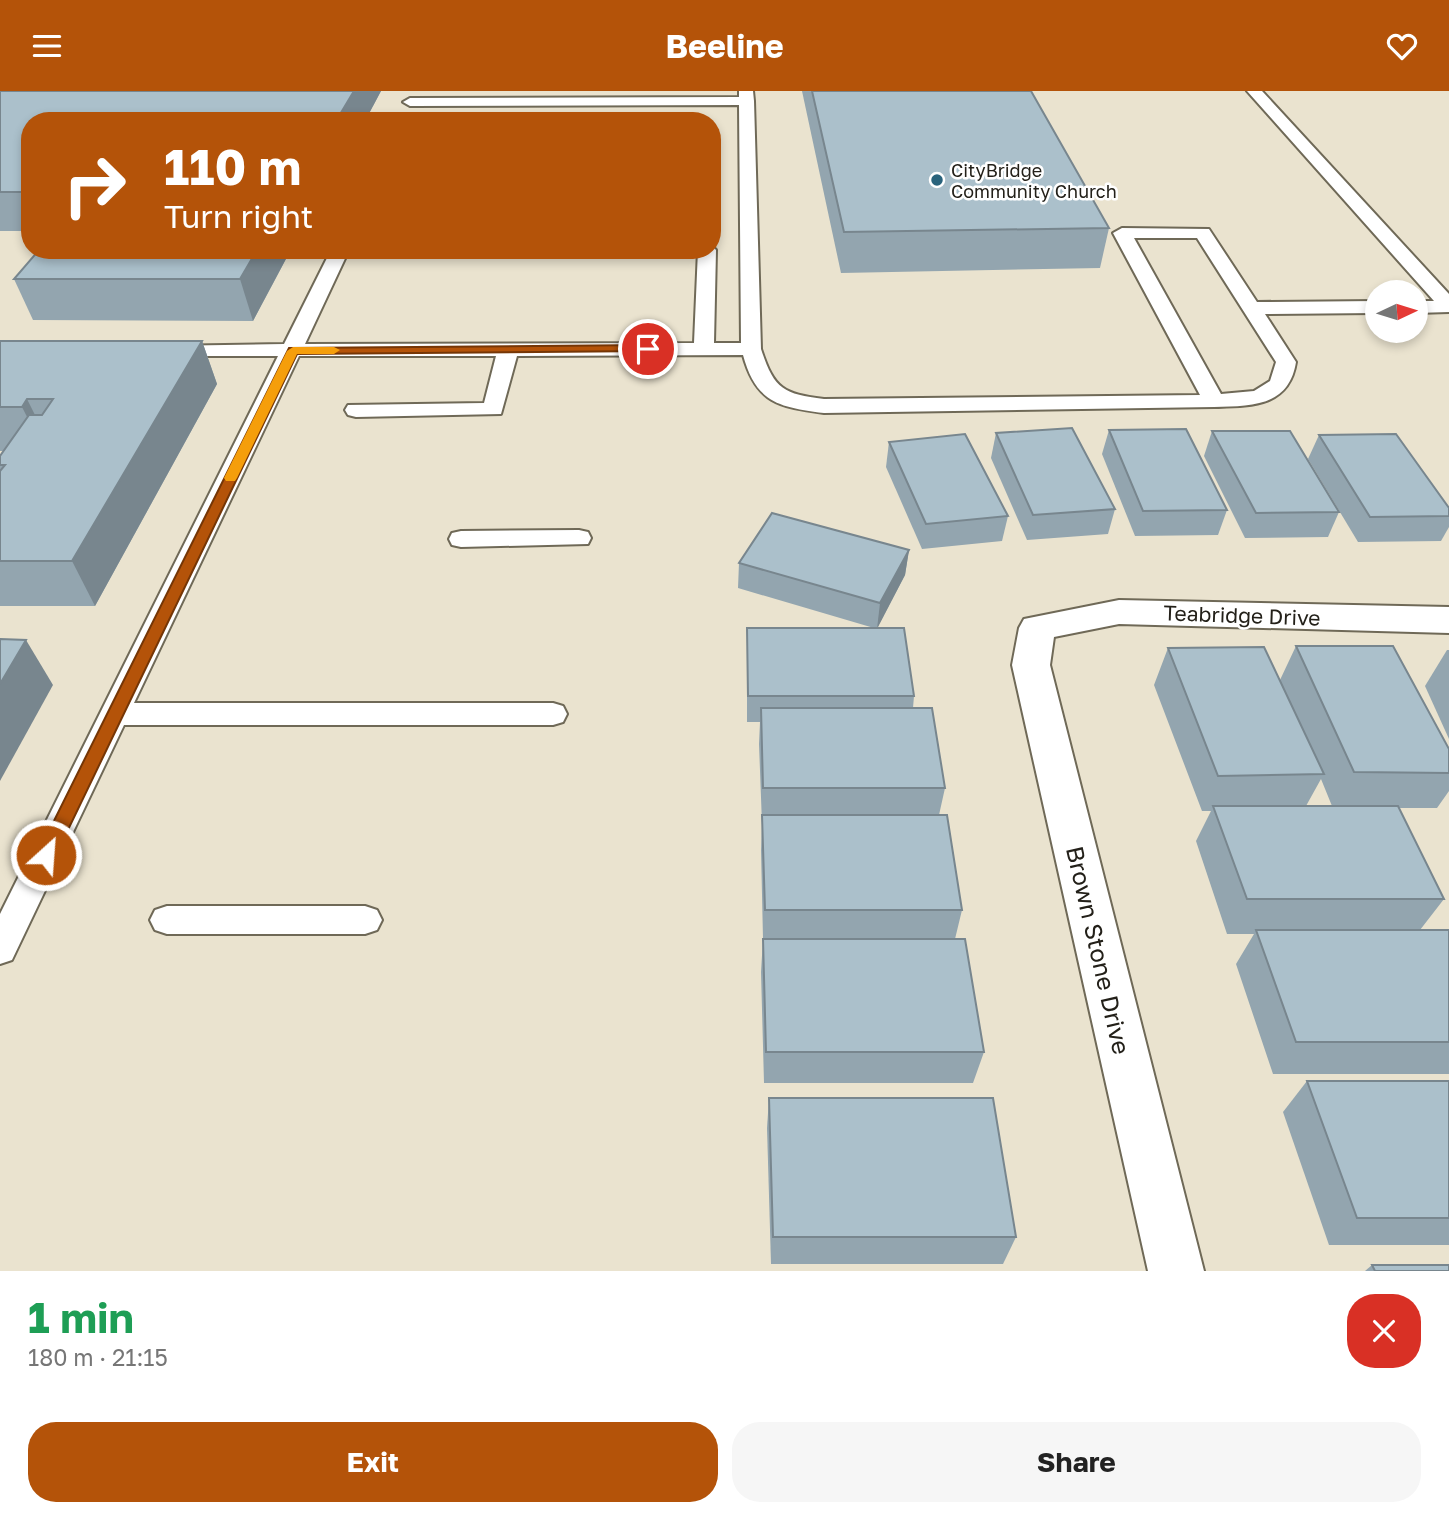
<!DOCTYPE html>
<meta charset="utf-8">
<style>
:root{--surface:#fff;--page:#f6f6f6;--text:#222;--muted:#767676;--accent:#b45309}
body{margin:0;font-family:"Golos Text",sans-serif;background:var(--page);color:var(--text);height:100vh;display:flex;flex-direction:column;font-size:26px;white-space:nowrap}
*{box-sizing:border-box;margin:0}
p{font-size:23px;color:var(--muted)}
.icon{flex:none;width:38px;height:38px;fill:none;stroke:currentColor;stroke-width:2;stroke-linecap:round;stroke-linejoin:round}
.map{position:relative;height:1180px;overflow:hidden}
.drawer{display:flex;flex-direction:column;background:var(--surface);flex:1}
.drawer>*{flex:none}
.top-card{position:absolute;left:21px;top:21px;width:700px;height:147px;border-radius:28px;box-shadow:0 4px 10px #0003;background:#b45309;color:#fff;overflow:hidden}
.needle{width:46px;rotate:86deg}
.controls{position:absolute;left:1365px;top:189px;display:grid;gap:14px}
.controls a{display:grid;place-items:center;width:63px;height:63px;border-radius:50%;background:var(--surface);box-shadow:0 4px 10px #0003;font-size:35px}
.pin{position:absolute;display:grid;place-items:center;width:60px;height:60px;color:#fff;margin:-30px;border:4px solid #fff;border-radius:50%;box-shadow:0 2px 7px #0007}
.me{position:absolute;width:77px;margin:-38px;rotate:26deg;stroke-linejoin:round;filter:drop-shadow(0 0 5px #0008)}
.turn{display:flex;align-items:center;gap:24px;height:147px;padding:0 28px;font-size:32px}
.turn .icon{width:91px;height:91px;stroke-width:2.5}
.turn b{display:block;font-size:49px;line-height:60px}
.round{display:grid;place-items:center;flex:none;width:74px;height:74px;border-radius:28px;background:var(--page)}
.headline{display:flex;align-items:center;justify-content:space-between;height:119px;padding:0 28px}
h1{font-size:42px;font-weight:700;line-height:52px;color:#1e9e55}
.primary-button{display:flex;gap:14px;margin-top:auto;padding:14px 28px}
.primary-button a{flex:1;height:80px;border-radius:28px;background:var(--accent);color:#fff;font-size:28px;font-weight:700;line-height:80px;text-align:center}
.primary-button a+a{background:var(--page);color:var(--text)}
header{display:flex;justify-content:space-between;align-items:center;height:91px;padding:0 28px;background:var(--accent);color:#fff;font-size:32px;font-weight:700}
.map>svg:first-child{display:block}
.lines{fill:none;stroke-linecap:round;stroke-linejoin:round}
.service-casing{stroke:#6f6957;stroke-width:4}
.minor-casing{stroke:#6f6957;stroke-width:4}
.service{fill:#fff;fill-rule:evenodd}
.minor{fill:#fff;fill-rule:evenodd}
.wall{fill:#93a5af;fill-rule:evenodd}
.shaded-wall{fill:#78868e}
.building{fill:#abc0cb;stroke:#78868e;stroke-width:2}
.route{fill:#b45309;stroke:#753606;stroke-width:2}
.slow{fill:#f59e0b}
.poi-dot{fill:#29637c;stroke:#fff;stroke-width:2.5}
.labels{text-anchor:middle;dominant-baseline:central;stroke-width:5;stroke-linejoin:round;paint-order:stroke}
.far-poi-label{font-size:18px;fill:#232019;stroke:#fff;text-anchor:start}
.street-label{font-size:21px;fill:#232019;stroke:#fff}
.near-street-label{font-size:24px;fill:#232019;stroke:#fff}
</style>
<header><svg class="icon" aria-label="menu" viewBox="0 0 24 24"><path d="M4 6h16M4 12h16M4 18h16"/></svg>Beeline<svg class="icon" aria-label="heart" viewBox="0 0 24 24"><path d="M12 20l-8-8c-3-5 5-10 8-4 3-6 11-1 8 4z"/></svg></header>
<div class="map">
<svg width="1449" height="1180" viewBox="0 0 1449 1180">
<rect width="100%" height="100%" fill="#eae3cf"/>
<g class="lines">
<defs>
<g id="service">
<path d="M 739,0 L 753,0 L 754,10 L 761,258 C 774,298 783,303 824,308 L 1200,304 L 1113,142 L 1122,137 L 1209,138 L 1257,211 L 1377,210 L 1377,222 L 1265,223 L 1296,271 C 1289,316 1251,315 1214,316 L 824,322 C 779,316 756,312 743,264 L 517,265 L 501,323 L 356,326 L 348,324 L 345,319 L 348,314 L 484,312 L 496,265 L 299,265 L 134,612 L 553,612 L 563,615 L 567,623 L 563,631 L 553,634 L 124,634 L 12,869 L 0,873 L 0,823 L 278,265 L 169,265 L 162,263 L 159,259 L 162,255 L 284,253 L 331,159 L 349,159 L 305,253 L 694,252 L 698,159 L 712,159 L 712,155 L 716,159 L 714,252 L 741,252 L 739,14 L 410,15 L 403,11 L 410,7 L 739,6 ZM 1134,147 L 1197,147 L 1276,271 L 1270,290 L 1254,300 L 1221,303 Z"/>
<polygon points="1247,0 1262,0 1449,203 1449,221 1416,222 1416,210 1434,210"/>
<polygon points="579,439 588,441 591,447 588,453 461,456 452,454 449,448 452,442 461,440"/>
<polygon points="167,815 365,815 377,819 382,829 377,839 365,843 167,843 155,839 150,829 155,819"/>
</g>
<polygon id="minor" points="1119,509 1449,516 1449,542 1119,533 1054,546 1050,574 1204,1180 1148,1180 1012,574 1019,537 1024,528"/>
</defs>
<!-- service casing -->
<use href="#service" class="service-casing"/>
<!-- minor casing -->
<use href="#minor" class="minor-casing"/>
<!-- service -->
<use href="#service" class="service"/>
<!-- minor -->
<use href="#minor" class="minor"/>
</g>
<!-- wall -->
<g class="wall">
<polygon points="0,0 381,0 365,30 30,30 30,140 0,140"/>
<polygon points="802,0 1031,0 1109,137 1100,177 841,182"/>
<polygon points="287,166 253,230 33,229 14,188"/>
<polygon points="0,250 202,250 217,293 95,515 0,515 0,365 4,360 0,360"/>
<polygon points="1109,339 1227,419 1218,444 1135,445 1102,363"/>
<polygon points="1212,340 1339,421 1328,446 1245,447 1204,365"/>
<polygon points="996,342 1115,418 1108,443 1027,449 991,367"/>
<polygon points="1319,344 1449,417 1449,436 1441,450 1358,451 1308,368"/>
<polygon points="889,351 1008,425 1002,450 922,458 886,376"/>
<polygon points="909,459 905,484 877,537 914,605 913,617 945,697 939,724 962,819 955,848 984,961 973,992 764,992 761,881 763,848 761,759 762,733 759,653 760,631 747,631 747,537 874,537 738,497 739,472"/>
<path d="M 1296,555 L 1449,658 L 1449,700 L 1437,717 L 1399,717 L 1444,808 L 1420,839 L 1449,839 L 1449,983 L 1273,983 L 1236,873 L 1254,843 L 1227,843 L 1196,750 L 1211,720 L 1202,720 L 1154,594 L 1168,557 L 1280,589 ZM 1321,688 L 1332,715 L 1306,715 Z"/>
<polygon points="1447,559 1449,559 1449,648 1425,595"/>
<polygon points="1307,990 1449,990 1449,1154 1329,1154 1283,1021"/>
<polygon points="769,1007 1016,1146 1003,1173 771,1173 767,1037"/>
<polygon points="1372,1174 1449,1180 1365,1180"/>
</g>
<!-- shaded-wall -->
<g class="shaded-wall">
<polygon points="354,0 381,0 365,30 336,30"/>
<polygon points="257,159 285,159 287,166 253,230 240,188"/>
<polygon points="202,250 217,293 95,515 72,470"/>
<polygon points="27,308 49,352 44,359 22,316"/>
<polygon points="909,459 905,484 877,538 880,512"/>
<polygon points="26,549 53,594 0,690 0,593"/>
</g>
<!-- building -->
<g class="building">
<polygon points="0,0 354,0 336,30 30,30 30,101 0,101"/>
<polygon points="812,0 1031,0 1109,137 844,141"/>
<polygon points="39,159 257,159 240,188 14,188"/>
<polygon points="0,250 202,250 72,470 0,470 0,380 5,374 0,374 0,365 29,324 42,324 53,308 27,308 22,316 0,316"/>
<polygon points="1072,337 1115,418 1033,424 996,342"/>
<polygon points="1186,338 1227,419 1143,420 1109,339"/>
<polygon points="1212,340 1290,340 1339,421 1256,422"/>
<polygon points="965,343 1008,425 926,433 889,351"/>
<polygon points="1396,343 1449,417 1449,425 1370,426 1319,344"/>
<polygon points="772,422 909,459 880,512 739,472"/>
<polygon points="747,537 904,537 914,605 748,605"/>
<polygon points="0,548 26,549 0,593"/>
<polygon points="1296,555 1393,555 1449,658 1449,682 1354,681"/>
<polygon points="1264,556 1324,683 1218,685 1168,557"/>
<polygon points="761,617 932,617 945,697 763,697"/>
<polygon points="1213,715 1398,715 1444,808 1247,808"/>
<polygon points="762,724 947,724 962,819 765,819"/>
<polygon points="1256,839 1449,839 1449,951 1296,951"/>
<polygon points="763,848 965,848 984,961 766,961"/>
<polygon points="1307,990 1449,990 1449,1127 1357,1127"/>
<polygon points="769,1007 993,1007 1016,1146 773,1146"/>
<polygon points="1372,1174 1449,1174 1449,1180 1375,1180"/>
</g>
<!-- route -->
<polygon class="route" points="648,254 654,258 652,260 297,263 53,770 46,772 40,770 37,764 289,257"/>
<!-- slow -->
<polygon class="slow" points="293,256 334,256 340,259 334,263 297,263 237,387 235,390 226,390 224,387 287,260"/>
<!-- markers -->
<circle class="poi-dot" cx="937" cy="89" r="7"/>
<g class="labels">
<!-- far-poi labels -->
<g class="far-poi-label">
<text x="951" y="79">CityBridge<tspan x="951" dy="21">Community Church</tspan></text>
</g>
<!-- street labels -->
<g class="street-label">
<text transform="translate(1242 524) rotate(2)">Teabridge Drive</text>
</g>
<!-- near-street labels -->
<g class="near-street-label">
<text transform="translate(1099 859) rotate(77)">Brown Stone Drive</text>
</g>
</g>
</svg>
<div class="controls">
<a><svg class="needle" viewBox="-14 -14 28 28"><path d="M0-13l5 13h-10z" fill="#e53935"/><path d="M0 13l5-13h-10z" fill="#767676"/></svg></a>
</div>
<div class="pin" style="left:648px;top:258px;background:#d93025"><svg class="icon" aria-label="arrive" viewBox="0 0 24 24"><path d="M6 21V4h12l-3 4 3 4H6"/></svg></div>
<svg class="me" style="left:46px;top:764px" viewBox="-20 -20 40 40"><circle r="17" fill="#b45309" stroke="#fff" stroke-width="3"/><path d="M0-11L8 9 0 5-8 9z" fill="#fff"/></svg>
<div class="top-card">
<div class="turn"><svg class="icon" aria-label="right" viewBox="0 0 24 24"><path d="M7 20v-9h11M14 6l5 5-5 5"/></svg><div><b>110 m</b>Turn right</div></div>
</div>
</div>
<section class="drawer">
<div class="headline"><div><h1>1 min</h1><p>180 m · 21:15</p></div><a class="round" style="background:#d93025;color:#fff"><svg class="icon" aria-label="close" viewBox="0 0 24 24"><path d="M6 6l12 12M18 6L6 18"/></svg></a></div>
<div class="primary-button"><a>Exit</a><a>Share</a></div>
</section>
